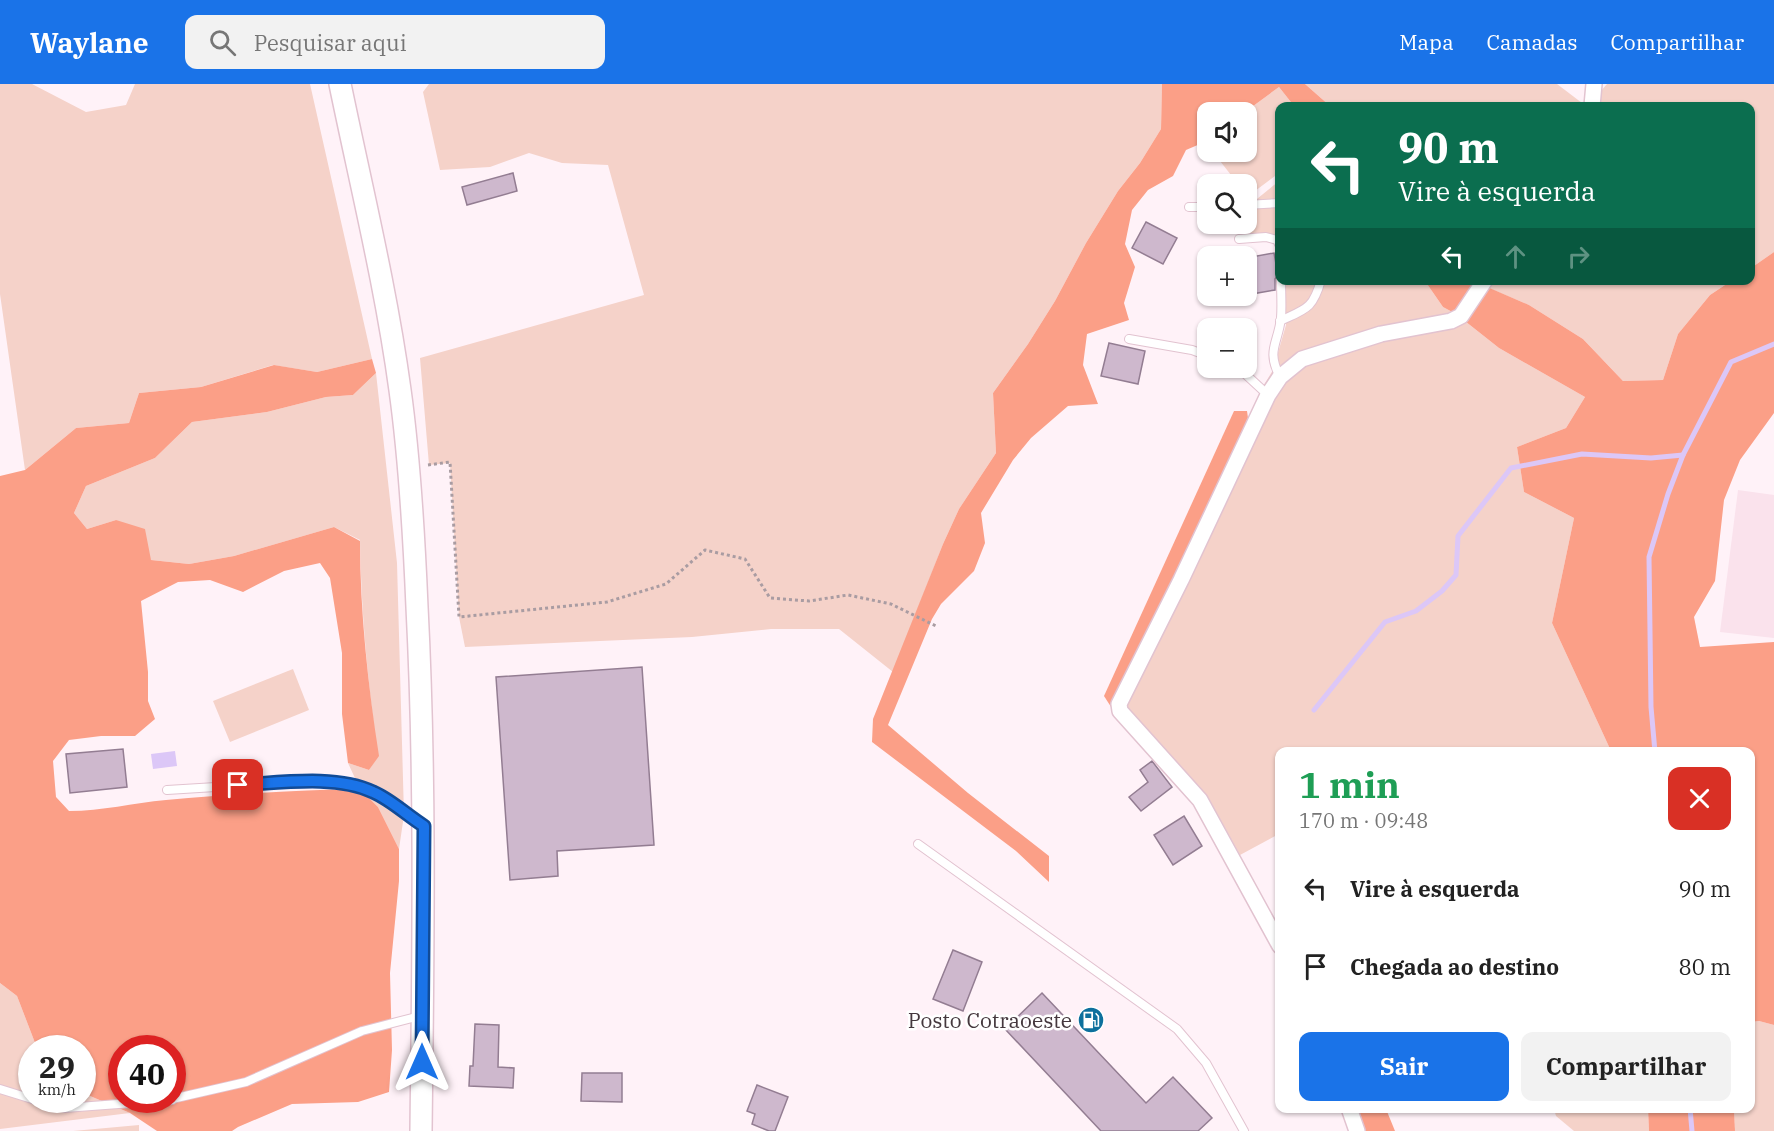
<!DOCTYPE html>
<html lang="pt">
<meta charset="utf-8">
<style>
:root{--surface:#fff;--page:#f2f2f2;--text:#222;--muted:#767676;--accent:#1a73e8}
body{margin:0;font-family:"IBM Plex Serif",serif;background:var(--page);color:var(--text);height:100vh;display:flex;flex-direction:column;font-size:22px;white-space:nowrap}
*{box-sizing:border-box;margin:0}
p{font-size:20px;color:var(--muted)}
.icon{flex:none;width:33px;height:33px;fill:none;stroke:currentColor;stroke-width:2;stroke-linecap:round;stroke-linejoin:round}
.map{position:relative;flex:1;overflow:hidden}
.sheet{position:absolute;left:1275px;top:663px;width:480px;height:366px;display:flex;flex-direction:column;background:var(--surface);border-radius:12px;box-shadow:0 2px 4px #0004}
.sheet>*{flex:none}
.guide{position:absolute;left:1275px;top:18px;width:480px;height:183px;border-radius:12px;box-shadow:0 2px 4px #0004;background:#0b6e4f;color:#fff;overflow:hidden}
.tools{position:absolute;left:1197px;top:18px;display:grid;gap:12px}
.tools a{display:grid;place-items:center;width:60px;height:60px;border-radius:12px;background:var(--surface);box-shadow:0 2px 4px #0004;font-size:30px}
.speed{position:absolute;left:18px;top:951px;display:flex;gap:12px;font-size:30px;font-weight:700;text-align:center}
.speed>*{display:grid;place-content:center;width:78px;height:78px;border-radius:50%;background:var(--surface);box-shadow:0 2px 4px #0004;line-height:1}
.speed small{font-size:15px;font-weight:400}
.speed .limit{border:9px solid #d22;background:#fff;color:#111}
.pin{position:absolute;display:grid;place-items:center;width:51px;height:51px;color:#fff;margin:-26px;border-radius:12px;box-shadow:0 3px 9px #0006}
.me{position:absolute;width:66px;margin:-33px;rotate:0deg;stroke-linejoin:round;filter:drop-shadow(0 0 4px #0008)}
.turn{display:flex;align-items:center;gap:21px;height:126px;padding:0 24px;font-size:27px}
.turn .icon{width:78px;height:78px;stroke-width:2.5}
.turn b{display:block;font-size:42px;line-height:51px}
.lanes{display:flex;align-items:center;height:57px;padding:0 24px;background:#0003;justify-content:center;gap:30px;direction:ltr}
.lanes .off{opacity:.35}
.round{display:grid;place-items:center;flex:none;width:63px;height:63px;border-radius:12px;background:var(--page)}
.head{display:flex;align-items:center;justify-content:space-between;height:102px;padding:0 24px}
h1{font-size:36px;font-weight:700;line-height:45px;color:#1e9e55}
.button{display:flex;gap:12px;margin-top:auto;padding:12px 24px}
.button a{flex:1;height:69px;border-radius:12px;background:var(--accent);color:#fff;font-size:24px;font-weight:700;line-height:69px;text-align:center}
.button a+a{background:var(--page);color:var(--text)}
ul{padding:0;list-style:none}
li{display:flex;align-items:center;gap:18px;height:78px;padding:0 24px}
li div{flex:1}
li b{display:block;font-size:22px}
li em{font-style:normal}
header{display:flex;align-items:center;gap:36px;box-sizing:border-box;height:84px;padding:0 30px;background:var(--accent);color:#fff}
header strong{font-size:28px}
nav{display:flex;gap:33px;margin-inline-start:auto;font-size:21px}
.search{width:420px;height:54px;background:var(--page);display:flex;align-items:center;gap:15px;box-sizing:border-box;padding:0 21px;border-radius:12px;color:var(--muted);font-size:22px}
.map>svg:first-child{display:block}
.built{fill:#fae2ec}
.green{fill:#f5d2c9}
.forest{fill:#fb9f87;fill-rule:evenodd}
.water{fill:#dcc7f7}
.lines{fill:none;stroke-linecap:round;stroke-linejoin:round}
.stream{stroke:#dcc7f7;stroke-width:5}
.building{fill:#ceb8cd;stroke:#937d92;stroke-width:1.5}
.lane-casing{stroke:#e2c3d0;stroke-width:10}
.street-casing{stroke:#e2c3d0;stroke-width:18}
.secondary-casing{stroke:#e2c3d0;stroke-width:24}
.path{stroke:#a99ca2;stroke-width:3;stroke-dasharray:3 3;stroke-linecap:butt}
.lane{stroke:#fff;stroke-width:8}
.street{stroke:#fff;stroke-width:15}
.secondary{stroke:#fff;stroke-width:21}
.route-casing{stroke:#114b97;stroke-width:15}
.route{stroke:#1a73e8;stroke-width:10}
.labels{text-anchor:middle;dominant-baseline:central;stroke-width:5;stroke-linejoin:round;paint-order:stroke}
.poi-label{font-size:21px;fill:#45383e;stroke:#fff;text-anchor:end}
</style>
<header>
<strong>Waylane</strong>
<div class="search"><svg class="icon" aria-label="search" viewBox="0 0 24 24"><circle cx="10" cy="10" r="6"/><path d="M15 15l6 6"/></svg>Pesquisar aqui</div>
<nav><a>Mapa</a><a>Camadas</a><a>Compartilhar</a></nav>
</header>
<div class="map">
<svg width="1774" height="1047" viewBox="0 0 1774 1047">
<rect width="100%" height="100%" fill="#fff2f8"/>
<!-- built -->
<polygon class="built" points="1738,406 1774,411 1774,554 1720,548"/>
<!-- green -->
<g class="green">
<polygon points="0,0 32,0 86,28 126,21 135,0 310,0 372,275 317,288 273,281 201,303 139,309 129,339 76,344 25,386 0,210"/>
<polygon points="429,0 1162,0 1161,45 1140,79 1118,107 1086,159 1055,217 1028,260 993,309 996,369 959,425 943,460 893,588 839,545 771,545 692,553 465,563 459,533 450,379 429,381 420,274 644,211 608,81 562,79 529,69 490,83 440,86 423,8"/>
<polygon points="1305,0 1557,0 1586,22 1330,22"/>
<polygon points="1607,0 1774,0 1774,168 1751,184 1750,22 1588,22"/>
<polygon points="1279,3 1294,22 1280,22 1279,89 1247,113 1246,100 1238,100 1213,68 1246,68 1245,28"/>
<polygon points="1279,97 1279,154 1268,149 1248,150 1240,140 1246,140 1247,123"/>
<polygon points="1479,196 1731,197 1710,211 1678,250 1663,296 1623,297 1583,255 1529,221 1477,199"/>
<polygon points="1286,197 1425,197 1443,223 1456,230 1499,264 1585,313 1566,344 1517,363 1524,408 1574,434 1552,539 1611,667 1280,668 1279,750 1240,771 1208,713 1154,655 1113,626 1229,379 1262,304 1273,286 1286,241"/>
<path d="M 376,289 L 397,479 L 404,731 L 399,765 L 378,723 L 360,705 L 348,679 L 369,686 L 378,672 C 368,601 361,528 360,456 L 334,443 L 234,472 L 189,480 L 151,476 L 116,436 L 87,445 L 74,429 L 86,402 L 155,374 L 192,338 L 267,328 L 326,313 L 353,311 Z"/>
<polygon points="293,585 309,626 230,658 213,617"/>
<polygon points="0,899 17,912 37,964 32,964 32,1016 82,1016 83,1009 130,1029 0,1045"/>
<polygon points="1759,937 1774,941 1774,1047 1735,1047 1734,1025 1750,1024 1751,938"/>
<polygon points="1554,1025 1648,1025 1649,1047 1574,1047 1556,1032"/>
<polygon points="139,1041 139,1047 73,1047"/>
</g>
<!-- forest -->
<g class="forest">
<polygon points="1162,0 1305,0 1330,22 1294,22 1279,3 1245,28 1208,28 1207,57 1186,66 1173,92 1148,106 1132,126 1125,160 1135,183 1124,219 1129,236 1087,250 1083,281 1098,320 1068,322 1031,354 1013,376 981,429 985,459 974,487 941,520 932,535 888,641 968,709 1049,772 1049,798 1016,767 872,658 873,635 943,460 959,425 996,369 993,309 1028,260 1055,217 1086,159 1118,107 1140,79 1161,45"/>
<polygon points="1774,168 1774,329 1740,376 1724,416 1715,497 1694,533 1700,563 1774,558 1774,941 1759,937 1751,938 1750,668 1611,667 1552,539 1574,434 1524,408 1517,363 1566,344 1585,313 1499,264 1456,230 1443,223 1425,197 1479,197 1478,199 1529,221 1583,255 1623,297 1663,296 1678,250 1710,211 1731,197 1750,196 1751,184"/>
<path d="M 372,275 L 376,289 L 353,311 L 326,313 L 267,328 L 192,338 L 155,374 L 86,402 L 74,429 L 87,445 L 116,436 L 145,445 L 151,476 L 189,480 L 234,472 L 334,443 L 360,457 C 360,528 368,601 379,672 L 369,686 L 348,679 L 342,630 L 342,569 L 330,494 L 320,479 L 284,487 L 243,508 L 210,496 L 178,498 L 141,517 L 148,588 L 148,617 L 155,635 L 135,652 L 101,652 L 69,656 L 53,677 L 56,713 L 69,727 C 102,727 133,719 166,716 C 230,710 295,706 360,705 L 378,723 L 399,765 L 399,797 L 390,889 L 392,966 L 389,1008 L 358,1018 L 292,1020 L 238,1043 L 232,1047 L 157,1047 L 130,1029 L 83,1009 L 82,964 L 37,964 L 17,912 L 0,899 L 0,392 L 25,386 L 76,344 L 129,339 L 139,309 L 201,303 L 274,281 L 317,288 ZM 122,964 L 172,964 L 172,1016 L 122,1016 Z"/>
<polygon points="1234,327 1247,327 1248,334 1178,495 1113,626 1104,612"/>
<polygon points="1356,1025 1386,1025 1395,1047 1362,1047"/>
<polygon points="1648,1025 1734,1025 1735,1047 1649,1047"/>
</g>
<!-- water -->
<polygon class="water" points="175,667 177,682 153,685 151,670"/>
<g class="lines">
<!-- stream -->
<g class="stream">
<polyline points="1314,626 1385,538 1416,527 1442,507 1456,491 1458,452 1511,384 1582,370 1651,374 1683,371"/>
<polyline points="1655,668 1651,623 1649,473 1668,410 1683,371 1731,278 1774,260"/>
<polyline points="1690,1024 1692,1047"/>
</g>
</g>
<!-- building -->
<g class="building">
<polygon points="513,89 517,107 467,121 462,103"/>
<polygon points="1146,138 1177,154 1163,180 1132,164"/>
<polygon points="1274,169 1278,191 1275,195 1275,206 1246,211 1246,174"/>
<polygon points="1109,259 1145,267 1138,300 1101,292"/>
<polygon points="642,583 654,761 557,767 558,792 510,796 496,593"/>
<polygon points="123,665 127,703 70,709 66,670"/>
<polygon points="1152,677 1172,703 1141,727 1129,713 1148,698 1140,686"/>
<polygon points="1184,732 1202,762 1173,781 1154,751"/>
<polygon points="953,866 982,878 963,927 933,915"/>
<polygon points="1042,909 1146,1019 1173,993 1212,1034 1198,1047 1101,1047 1005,945"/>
<polygon points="475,940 499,941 498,983 514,984 513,1004 469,1002 470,982 473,982"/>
<polygon points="582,989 622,989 622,1018 581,1017"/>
<polygon points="757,1001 788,1013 775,1047 769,1047 752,1040 755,1030 747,1027"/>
</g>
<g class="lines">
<defs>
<g id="lane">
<polyline points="1246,121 1280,119"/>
<polyline points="1189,123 1208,123"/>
<polyline points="1239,155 1266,153 1277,156 1280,162"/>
<path d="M 1280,237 C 1306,225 1313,225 1321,196"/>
<polyline points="1129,255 1192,266 1208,272"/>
<polyline points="1233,284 1242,287 1268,311"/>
<path d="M 1280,293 C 1266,266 1278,260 1281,234 C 1282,222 1281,209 1281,196"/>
<polyline points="167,706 310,697 345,700 374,708 420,740"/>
<polyline points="918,760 1177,945 1206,979 1244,1047"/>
<polyline points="0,1005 32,1015"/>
<polyline points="172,1015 246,998 362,947 420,932"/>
<polyline points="35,1016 65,1024 172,1016"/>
</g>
<g id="street">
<polyline points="1592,22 1594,0"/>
<polyline points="1280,862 1200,716 1120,627 1119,620 1181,496 1268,311 1280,293 1302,275 1381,250 1451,237 1461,232 1485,196"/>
<polyline points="1349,1024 1357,1047"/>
</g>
<path id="secondary" d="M 340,0 C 361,102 386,203 400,306 C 410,378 414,451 417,523 C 426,698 423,872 421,1047"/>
</defs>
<!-- lane casing -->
<use href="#lane" class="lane-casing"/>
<!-- street casing -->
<use href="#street" class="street-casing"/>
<!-- secondary casing -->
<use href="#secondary" class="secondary-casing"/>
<!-- path -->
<polyline class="path" points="428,381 450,378 459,533 607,518 666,500 705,466 745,475 770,514 809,517 848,511 891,520 938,543"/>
<!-- lane -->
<use href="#lane" class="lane"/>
<!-- street -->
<use href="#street" class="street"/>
<!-- secondary -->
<use href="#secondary" class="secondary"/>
</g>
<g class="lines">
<defs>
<path id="route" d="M 238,701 C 279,699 336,690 373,708 C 390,715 408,732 424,742 L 422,978"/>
</defs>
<!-- route casing -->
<use href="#route" class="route-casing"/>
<!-- route -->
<use href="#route" class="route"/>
</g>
<!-- icons -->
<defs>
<symbol id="fuel-disc" viewBox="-11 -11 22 22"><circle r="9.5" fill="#0d709d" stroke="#fff"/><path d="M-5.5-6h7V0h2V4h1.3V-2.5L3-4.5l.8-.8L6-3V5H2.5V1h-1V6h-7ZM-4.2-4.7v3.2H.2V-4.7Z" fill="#fff"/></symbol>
</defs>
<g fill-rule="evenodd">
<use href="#fuel-disc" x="1076" y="921" width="30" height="30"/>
</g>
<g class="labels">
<!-- poi labels -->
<g class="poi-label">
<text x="1072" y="936">Posto Cotraoeste</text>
</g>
</g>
</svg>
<div class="tools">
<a><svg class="icon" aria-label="sound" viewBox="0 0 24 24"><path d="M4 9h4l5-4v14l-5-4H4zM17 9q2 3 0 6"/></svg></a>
<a><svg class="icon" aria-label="search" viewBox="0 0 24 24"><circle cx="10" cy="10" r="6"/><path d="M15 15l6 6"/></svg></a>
<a>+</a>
<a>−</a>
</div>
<div class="speed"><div>29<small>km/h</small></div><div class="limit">40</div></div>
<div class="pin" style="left:238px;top:701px;background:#d93025"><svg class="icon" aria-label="arrive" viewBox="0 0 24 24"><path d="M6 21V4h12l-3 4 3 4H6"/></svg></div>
<svg class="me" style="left:422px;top:978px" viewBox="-20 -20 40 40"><path d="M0-17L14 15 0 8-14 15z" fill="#1a73e8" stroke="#fff" stroke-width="4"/></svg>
<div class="guide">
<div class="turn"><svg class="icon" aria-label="left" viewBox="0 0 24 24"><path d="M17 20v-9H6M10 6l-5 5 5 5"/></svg><div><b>90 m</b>Vire à esquerda</div></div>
<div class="lanes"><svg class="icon" aria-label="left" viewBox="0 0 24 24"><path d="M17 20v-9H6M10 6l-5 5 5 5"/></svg><svg class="icon off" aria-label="ahead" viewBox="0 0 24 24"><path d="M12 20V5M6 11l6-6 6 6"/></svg><svg class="icon off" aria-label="right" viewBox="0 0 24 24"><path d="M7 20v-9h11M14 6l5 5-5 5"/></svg></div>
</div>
<section class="sheet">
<div class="head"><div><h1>1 min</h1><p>170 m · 09:48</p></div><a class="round" style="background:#d93025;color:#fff"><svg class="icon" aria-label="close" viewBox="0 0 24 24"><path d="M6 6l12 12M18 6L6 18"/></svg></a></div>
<ul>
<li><svg class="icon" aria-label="left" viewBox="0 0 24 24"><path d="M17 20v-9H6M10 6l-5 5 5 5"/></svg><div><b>Vire à esquerda</b></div><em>90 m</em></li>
<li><svg class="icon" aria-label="arrive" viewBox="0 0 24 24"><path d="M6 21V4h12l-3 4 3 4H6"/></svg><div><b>Chegada ao destino</b></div><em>80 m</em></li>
</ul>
<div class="button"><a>Sair</a><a>Compartilhar</a></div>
</section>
</div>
